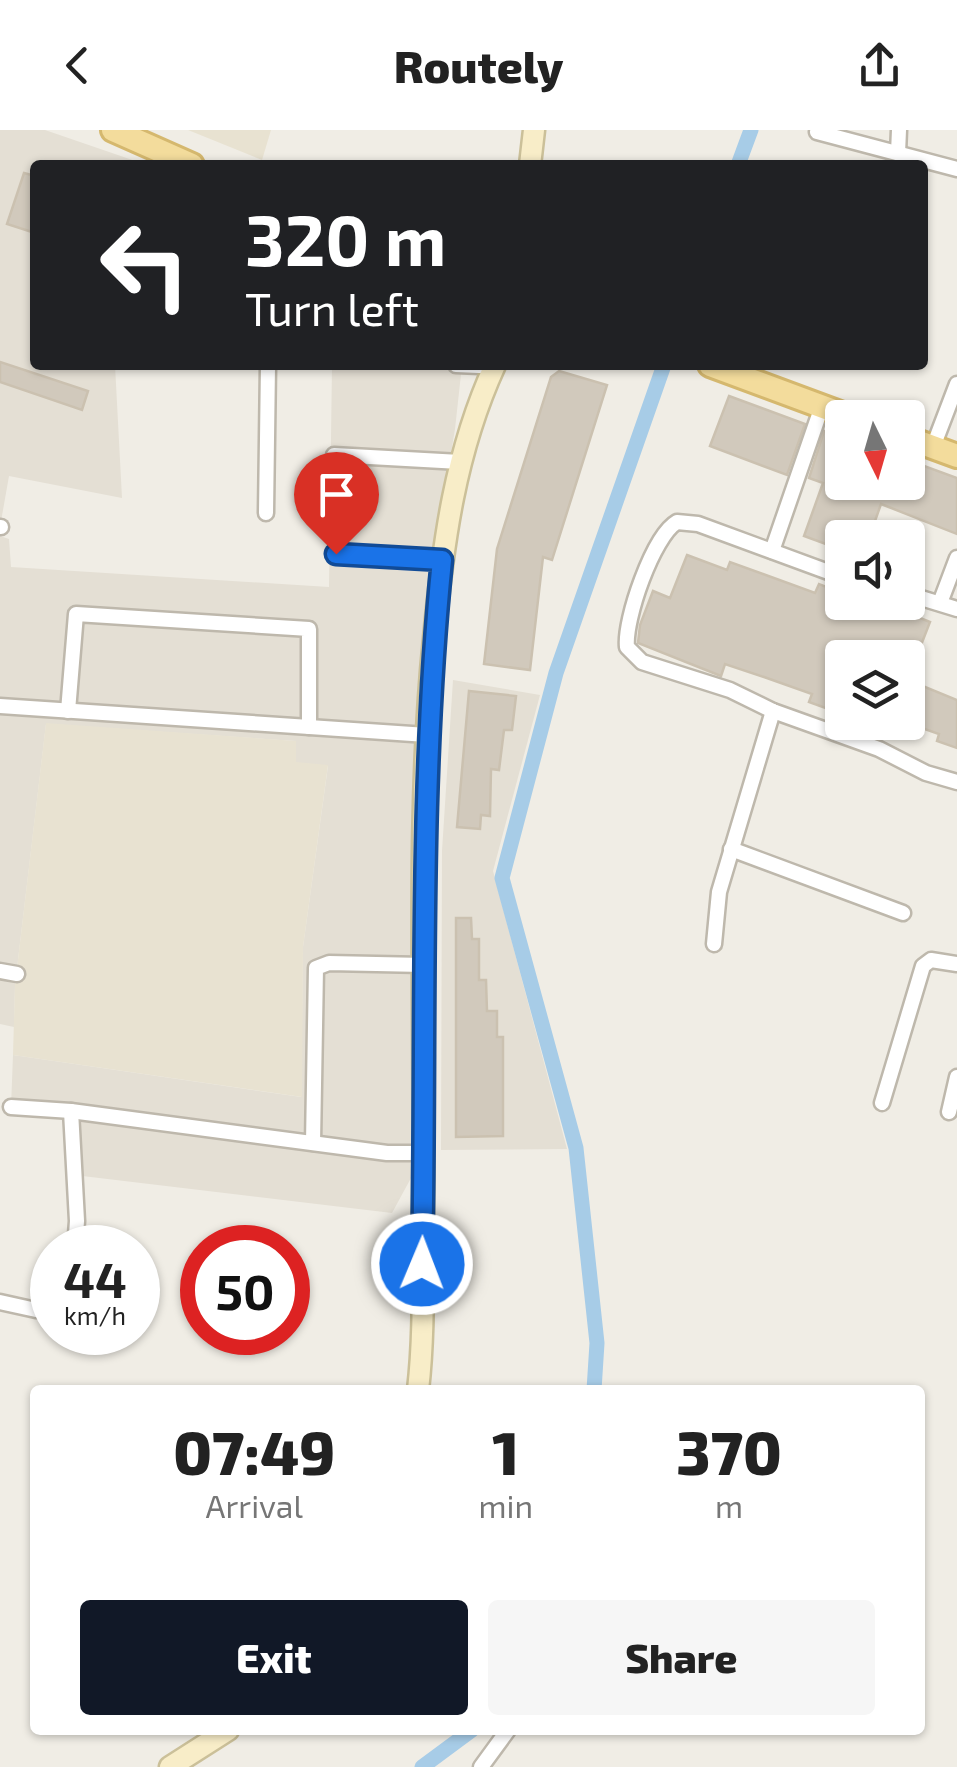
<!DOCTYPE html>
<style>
:root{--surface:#fff;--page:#f6f6f6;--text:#222;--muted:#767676;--accent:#111827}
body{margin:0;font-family:"Exo 2",sans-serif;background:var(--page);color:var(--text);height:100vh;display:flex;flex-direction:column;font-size:38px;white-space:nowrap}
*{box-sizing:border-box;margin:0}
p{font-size:32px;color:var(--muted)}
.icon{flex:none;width:55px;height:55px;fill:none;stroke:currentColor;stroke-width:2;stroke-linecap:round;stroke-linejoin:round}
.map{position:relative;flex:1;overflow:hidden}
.panel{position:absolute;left:30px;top:1255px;width:895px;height:350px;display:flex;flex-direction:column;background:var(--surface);border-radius:10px;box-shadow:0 2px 8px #0004}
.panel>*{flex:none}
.top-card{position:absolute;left:30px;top:30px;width:898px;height:210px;border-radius:10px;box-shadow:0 2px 8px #0004;background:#202124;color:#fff;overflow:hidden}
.needle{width:65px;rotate:175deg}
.fabs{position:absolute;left:825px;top:270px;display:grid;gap:20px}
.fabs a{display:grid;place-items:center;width:100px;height:100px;border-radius:10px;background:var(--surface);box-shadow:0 2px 8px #0004;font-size:50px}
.speed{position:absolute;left:30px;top:1095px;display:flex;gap:20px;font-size:50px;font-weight:700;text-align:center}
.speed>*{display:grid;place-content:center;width:130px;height:130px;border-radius:50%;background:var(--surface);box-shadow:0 2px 8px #0004;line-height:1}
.speed small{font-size:25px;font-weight:400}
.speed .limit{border:15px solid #d22;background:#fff;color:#111}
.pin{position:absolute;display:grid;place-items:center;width:85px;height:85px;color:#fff;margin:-102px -42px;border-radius:50% 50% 50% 0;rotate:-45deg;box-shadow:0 0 10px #0007}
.pin .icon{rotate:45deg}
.me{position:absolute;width:110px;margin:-55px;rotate:1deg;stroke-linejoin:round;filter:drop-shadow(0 0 8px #0008)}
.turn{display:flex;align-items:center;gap:35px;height:210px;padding:0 50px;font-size:45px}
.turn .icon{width:130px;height:130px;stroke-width:2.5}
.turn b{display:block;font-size:70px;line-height:85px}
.eta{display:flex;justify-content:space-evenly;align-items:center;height:170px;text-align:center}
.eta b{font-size:60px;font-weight:800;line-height:70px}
.primary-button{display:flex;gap:20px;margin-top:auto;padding:20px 50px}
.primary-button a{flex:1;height:115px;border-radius:10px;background:var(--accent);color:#fff;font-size:40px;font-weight:800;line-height:115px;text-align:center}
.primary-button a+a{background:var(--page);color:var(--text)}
header{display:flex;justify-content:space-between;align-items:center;height:130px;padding:0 50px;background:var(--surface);font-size:45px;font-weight:800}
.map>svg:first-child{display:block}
.residential{fill:#e4dfd4}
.education{fill:#e8e2d1}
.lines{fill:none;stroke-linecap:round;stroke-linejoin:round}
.canal{stroke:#a7cce7;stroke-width:15}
.building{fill:#d1c9bc;stroke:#cbc1b0;stroke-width:2.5}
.minor-casing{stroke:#beb8ac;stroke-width:19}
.secondary-casing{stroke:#cbc099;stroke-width:25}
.primary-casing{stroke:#d5b86e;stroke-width:28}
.minor{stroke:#fff;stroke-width:14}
.secondary{stroke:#f8edc8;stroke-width:20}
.primary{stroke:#f3dc9c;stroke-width:22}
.route-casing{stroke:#114b97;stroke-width:25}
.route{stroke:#1a73e8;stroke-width:18}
</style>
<header><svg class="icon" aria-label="back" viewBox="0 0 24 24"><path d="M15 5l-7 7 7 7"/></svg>Routely<svg class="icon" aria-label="share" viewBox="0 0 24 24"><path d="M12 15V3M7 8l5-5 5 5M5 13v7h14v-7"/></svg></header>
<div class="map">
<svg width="957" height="1637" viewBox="0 0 957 1637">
<rect width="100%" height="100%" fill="#f0ede5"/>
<!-- residential -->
<g class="residential">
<polygon points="0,0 45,0 147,35 35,35 35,235 115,235 122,368 9,346 0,397"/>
<polygon points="332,235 462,235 455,299 423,494 415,616 411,1048 392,1083 74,1045 71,981 11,977 13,925 301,967 303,817 328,636 296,633 296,611 46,594 15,855 14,897 0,894 0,406 9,409 11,437 329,457"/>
<polygon points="453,550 540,565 493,741 567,1019 441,1020 442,721"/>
</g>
<!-- education -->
<g class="education">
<polygon points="188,0 271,0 262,30"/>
<polygon points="46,593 296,611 296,632 328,635 303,817 302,967 13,925 15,855"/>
</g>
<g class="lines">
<!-- canal -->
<g class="canal">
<polyline points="738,35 751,0"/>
<polyline points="594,1260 597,1213 576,1018 502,748 556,543 664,235"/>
<polyline points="422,1637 472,1600"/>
</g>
</g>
<!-- building -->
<g class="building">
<polygon points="24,43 35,46 35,103 7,94"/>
<polygon points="0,232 88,261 82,280 0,252"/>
<polygon points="559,241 607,255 552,430 543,427 530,540 484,534 497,419 551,247"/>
<polygon points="729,266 805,294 787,345 710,316"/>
<polygon points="824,301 842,307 842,352 908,352 908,330 957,348 957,404 881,374 869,408 842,408 842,420 804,406 823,353 809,348"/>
<polygon points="687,425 727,440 730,432 815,463 819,454 842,463 842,472 881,472 930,492 916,528 865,528 842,519 842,584 809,572 812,564 764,547 725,534 721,546 638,513 640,495 653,461 670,468"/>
<polygon points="908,550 957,570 957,618 937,611 939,604 908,593"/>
<polygon points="469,561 516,566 512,600 504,600 499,640 491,639 490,686 481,685 480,699 457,697"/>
<polygon points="456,788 471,788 472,809 479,809 479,850 486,850 487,881 497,881 497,907 503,907 503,1006 456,1007"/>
</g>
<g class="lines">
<defs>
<g id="minor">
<polyline points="817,2 957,39"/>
<polyline points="898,23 899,0"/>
<polyline points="456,235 480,236"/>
<polyline points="933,317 957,254"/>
<polyline points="334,325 460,332"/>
<polyline points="266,383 268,235"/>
<polyline points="0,397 1,397"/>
<polyline points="772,421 822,276"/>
<polyline points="336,424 442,430"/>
<path d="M 842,447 L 698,394 L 677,392 C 653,406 624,490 627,517 L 642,532 L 730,560 L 773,581 L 879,619 L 926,643 L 957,652"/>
<polyline points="908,464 957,479"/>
<polyline points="940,473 957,428"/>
<polyline points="0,576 427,605"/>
<polyline points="68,581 76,484 309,499 309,597"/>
<polyline points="731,719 903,783"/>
<polyline points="714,814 719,762 773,581"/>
<polyline points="0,841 17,844"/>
<polyline points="882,973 923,836 931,830 957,834"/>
<polyline points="11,977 71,981 387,1023 424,1023"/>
<polyline points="71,981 77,1091 75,1118"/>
<polyline points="949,982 957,947"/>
<polyline points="313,1013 316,838 329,833 424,835"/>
<polyline points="0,1172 36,1180 52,1176"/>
<polyline points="481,1637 508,1600"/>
</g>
<g id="secondary">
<polyline points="530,35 534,0"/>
<path d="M 418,1260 C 425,1200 422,1138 423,1078 C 426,888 415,697 434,508 C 443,413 455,322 495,235"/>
<polyline points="170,1637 228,1600"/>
</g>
<g id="primary">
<polyline points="113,0 192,35"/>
<polyline points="710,235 853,288"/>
<polyline points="908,308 957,326"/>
</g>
</defs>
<!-- minor casing -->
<use href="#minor" class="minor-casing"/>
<!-- secondary casing -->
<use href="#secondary" class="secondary-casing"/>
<!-- primary casing -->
<use href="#primary" class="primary-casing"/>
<!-- minor -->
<use href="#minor" class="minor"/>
<!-- secondary -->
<use href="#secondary" class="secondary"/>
<!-- primary -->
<use href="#primary" class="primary"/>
</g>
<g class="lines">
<defs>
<path id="route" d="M 336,424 L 442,430 C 418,665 427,899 422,1134"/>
</defs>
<!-- route casing -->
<use href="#route" class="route-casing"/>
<!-- route -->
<use href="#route" class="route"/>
</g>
</svg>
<div class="fabs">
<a><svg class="needle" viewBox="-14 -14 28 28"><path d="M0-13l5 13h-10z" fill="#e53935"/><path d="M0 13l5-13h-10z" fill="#767676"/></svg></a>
<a><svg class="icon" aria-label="sound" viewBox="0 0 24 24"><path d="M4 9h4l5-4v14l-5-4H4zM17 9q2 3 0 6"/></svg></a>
<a><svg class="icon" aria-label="layers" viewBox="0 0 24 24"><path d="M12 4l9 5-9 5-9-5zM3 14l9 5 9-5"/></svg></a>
</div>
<div class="speed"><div>44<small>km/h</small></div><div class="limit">50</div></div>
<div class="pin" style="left:336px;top:424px;background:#d93025"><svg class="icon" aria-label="arrive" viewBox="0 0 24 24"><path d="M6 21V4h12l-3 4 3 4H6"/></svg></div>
<svg class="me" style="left:422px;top:1134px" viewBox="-20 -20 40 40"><circle r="17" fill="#1a73e8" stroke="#fff" stroke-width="3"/><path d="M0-11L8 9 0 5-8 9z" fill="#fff"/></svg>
<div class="top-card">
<div class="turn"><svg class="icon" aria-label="left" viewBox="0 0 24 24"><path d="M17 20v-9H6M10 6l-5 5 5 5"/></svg><div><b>320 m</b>Turn left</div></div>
</div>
<section class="panel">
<div class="eta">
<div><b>07:49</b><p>Arrival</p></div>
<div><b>1</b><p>min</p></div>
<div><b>370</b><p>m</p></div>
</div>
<div class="primary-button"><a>Exit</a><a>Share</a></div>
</section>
</div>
